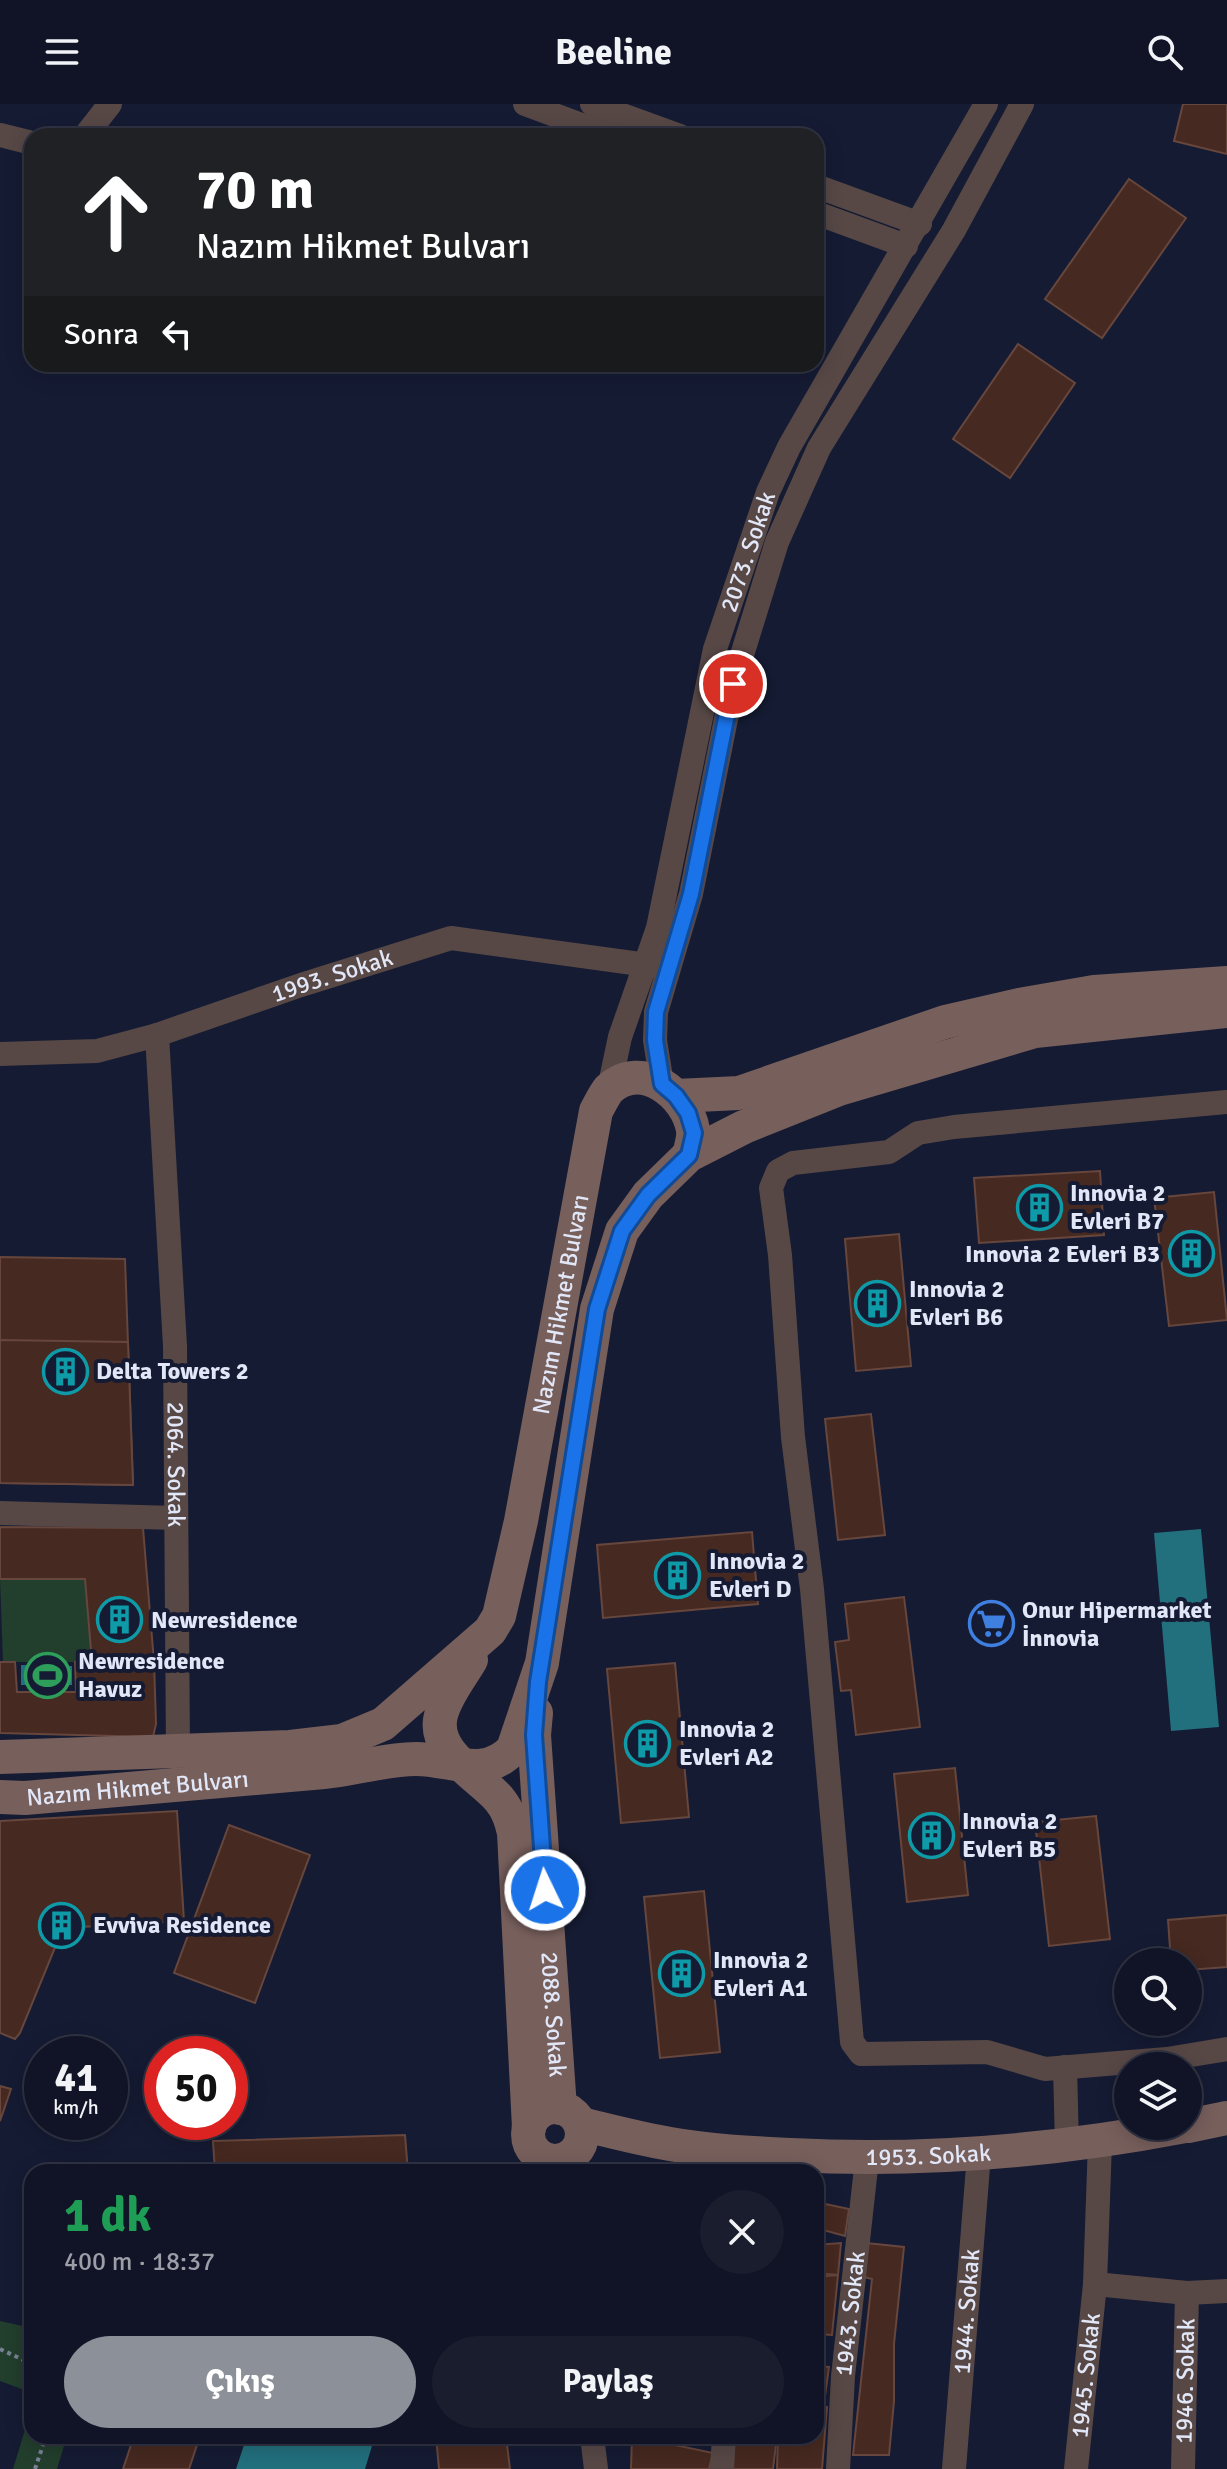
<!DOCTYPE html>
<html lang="tr">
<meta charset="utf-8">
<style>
:root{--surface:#101426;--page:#191d2e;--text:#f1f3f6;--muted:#9c9ea7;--line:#303343;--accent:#8c9099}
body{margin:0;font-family:Signika,sans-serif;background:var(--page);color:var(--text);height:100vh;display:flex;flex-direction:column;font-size:30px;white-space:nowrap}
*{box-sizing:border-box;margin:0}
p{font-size:26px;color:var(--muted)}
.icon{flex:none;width:44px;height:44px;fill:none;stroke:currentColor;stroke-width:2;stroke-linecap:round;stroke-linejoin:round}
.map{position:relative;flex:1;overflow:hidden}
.drawer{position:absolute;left:24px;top:2060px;width:800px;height:280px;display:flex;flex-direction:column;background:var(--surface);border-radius:24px;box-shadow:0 4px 20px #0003,0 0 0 2px var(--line)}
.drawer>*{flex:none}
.guide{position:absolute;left:24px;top:24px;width:800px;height:244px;border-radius:24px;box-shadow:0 4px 20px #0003,0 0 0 2px var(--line);background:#202124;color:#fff;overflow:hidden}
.tools{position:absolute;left:1114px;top:1844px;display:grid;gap:16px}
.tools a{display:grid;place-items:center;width:88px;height:88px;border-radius:50%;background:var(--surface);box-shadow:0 4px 20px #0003,0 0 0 2px var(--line);font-size:40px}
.speed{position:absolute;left:24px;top:1932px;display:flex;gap:16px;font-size:40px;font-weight:700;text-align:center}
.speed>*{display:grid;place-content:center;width:104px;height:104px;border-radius:50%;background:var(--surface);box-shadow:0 4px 20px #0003,0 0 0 2px var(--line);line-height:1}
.speed small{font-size:20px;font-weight:400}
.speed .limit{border:12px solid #d22;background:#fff;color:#111}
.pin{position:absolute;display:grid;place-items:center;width:68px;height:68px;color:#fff;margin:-34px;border:4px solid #fff;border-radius:50%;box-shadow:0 2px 8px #0007}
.me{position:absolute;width:88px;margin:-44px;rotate:356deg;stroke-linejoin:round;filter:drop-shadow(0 0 6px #0008)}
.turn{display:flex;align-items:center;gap:28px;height:168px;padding:0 40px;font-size:36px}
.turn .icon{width:104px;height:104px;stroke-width:2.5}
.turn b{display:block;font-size:56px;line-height:68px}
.then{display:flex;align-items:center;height:76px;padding:0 40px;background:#0003;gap:16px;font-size:30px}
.round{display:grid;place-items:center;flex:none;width:84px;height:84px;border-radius:42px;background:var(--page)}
.overview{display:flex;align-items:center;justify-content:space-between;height:136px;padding:0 40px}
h1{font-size:48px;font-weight:800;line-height:60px;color:#1e9e55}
.button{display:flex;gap:16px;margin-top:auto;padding:16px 40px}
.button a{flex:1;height:92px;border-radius:48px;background:var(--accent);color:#fff;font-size:32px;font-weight:800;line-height:92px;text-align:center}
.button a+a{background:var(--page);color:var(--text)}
header{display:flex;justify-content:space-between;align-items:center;height:104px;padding:0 40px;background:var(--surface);font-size:36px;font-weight:800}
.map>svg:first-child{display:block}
.green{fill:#223e2d}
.water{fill:#226f7d}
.building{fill:#462920;stroke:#66463d;stroke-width:2}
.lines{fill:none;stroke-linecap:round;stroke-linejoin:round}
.path{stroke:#7a8094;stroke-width:4;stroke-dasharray:4 4;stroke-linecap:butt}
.street{stroke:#574846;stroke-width:24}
.secondary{stroke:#775f5c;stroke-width:34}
.route-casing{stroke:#114b97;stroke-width:20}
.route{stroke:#1a73e8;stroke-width:14}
.labels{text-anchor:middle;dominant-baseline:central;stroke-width:8;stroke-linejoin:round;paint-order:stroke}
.street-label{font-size:24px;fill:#e2e7f8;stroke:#151b33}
.poi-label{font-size:24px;font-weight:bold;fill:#e2e7f8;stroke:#151b33;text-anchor:start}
</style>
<header><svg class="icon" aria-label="menu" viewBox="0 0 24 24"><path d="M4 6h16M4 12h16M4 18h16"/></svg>Beeline<svg class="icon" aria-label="search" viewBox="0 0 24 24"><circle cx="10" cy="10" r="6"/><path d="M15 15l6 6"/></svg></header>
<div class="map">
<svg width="1227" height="2365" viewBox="0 0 1227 2365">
<rect width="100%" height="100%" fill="#151b33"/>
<!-- green -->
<g class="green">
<polygon points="0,1475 85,1475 92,1558 3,1558"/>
<polygon points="0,2217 32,2224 32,2289 0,2277"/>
<polygon points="32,2303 32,2332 67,2332 57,2365 13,2365"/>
</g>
<!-- water -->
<g class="water">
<polygon points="1201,1425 1219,1623 1171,1627 1154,1429"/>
<polygon points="21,1561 72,1562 72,1581 21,1581"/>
<polygon points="247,2332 307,2332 335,2342 339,2332 375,2332 365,2365 236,2365"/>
</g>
<!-- building -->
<g class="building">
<polygon points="1183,0 1227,0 1227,50 1174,37"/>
<polygon points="1129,75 1186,114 1102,234 1045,195"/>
<polygon points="1018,240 1075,279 1010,374 953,335"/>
<polygon points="1100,1067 1104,1131 979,1139 974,1074"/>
<polygon points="1214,1088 1227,1216 1169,1222 1154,1094"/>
<polygon points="899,1130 911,1262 856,1267 845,1135"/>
<polygon points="0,1153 125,1155 133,1381 0,1379"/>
<polygon points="0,1236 128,1238 133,1381 0,1379"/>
<polygon points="871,1310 885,1431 838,1436 825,1315"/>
<polygon points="0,1423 143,1424 154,1558 92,1558 85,1475 0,1475"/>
<polygon points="752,1428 758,1500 603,1514 597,1441"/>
<polygon points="904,1493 920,1623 856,1631 851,1586 841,1587 835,1538 849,1536 845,1500"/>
<polygon points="0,1558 15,1558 17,1588 76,1588 75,1558 154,1558 156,1620 153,1633 0,1629"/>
<polygon points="675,1559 689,1713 621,1719 607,1565"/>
<polygon points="955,1664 968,1791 907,1798 894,1670"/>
<polygon points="177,1707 184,1817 63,1824 20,1929 15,1935 0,1929 0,1717"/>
<polygon points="1096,1712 1110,1835 1049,1842 1035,1718"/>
<polygon points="229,1721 310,1751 255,1899 174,1869"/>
<polygon points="704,1787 720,1948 660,1954 644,1793"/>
<polygon points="1227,1811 1227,1863 1188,1866 1188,1858 1171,1858 1168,1816"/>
<polygon points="0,1982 11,1985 0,2017"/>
<polygon points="405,2031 408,2068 215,2068 213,2037"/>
<polygon points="816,2098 849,2105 845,2132 816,2124"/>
<polygon points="841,2139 838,2171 816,2169 816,2141"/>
<polygon points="866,2139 904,2143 894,2240 894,2297 889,2351 853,2351 872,2175 864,2173"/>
<polygon points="838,2171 832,2231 816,2230 816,2173"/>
<polygon points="816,2262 829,2263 825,2292 816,2291"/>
<polygon points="816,2301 827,2303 822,2365 777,2365 778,2332 816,2332"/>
<polygon points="134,2332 200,2332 189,2365 123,2365"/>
<polygon points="436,2332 506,2332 510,2365 439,2365"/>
<polygon points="632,2332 713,2349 709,2365 631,2365"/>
<polygon points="734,2332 777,2332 773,2365 731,2365"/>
</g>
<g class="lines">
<!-- path -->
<g class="path">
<polyline points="0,2245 32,2260"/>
<polyline points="35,2365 46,2332"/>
</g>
<!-- street -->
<g class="street">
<polyline points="525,0 611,32"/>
<polyline points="592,0 680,32"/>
<polyline points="0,31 32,39"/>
<polyline points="85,32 110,0"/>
<polyline points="816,82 920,120"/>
<polyline points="816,109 906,142"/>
<path id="s1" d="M 157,931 L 175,1242 L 178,1647"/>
<path id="s2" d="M 0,950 L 97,947 L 157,931 L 301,881 L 451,834 L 662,863"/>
<polyline points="662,980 655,936 656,908 691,790 733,580 777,438 819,344 954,126 1022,0"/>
<path id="s3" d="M 609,985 L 620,933 L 658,824 L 715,545 L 768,388 L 789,343 L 986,0"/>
<polyline points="1227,998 954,1023 918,1029 889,1048 793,1059 778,1067 771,1084 780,1151 793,1333 812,1485 852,1938 861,1950 987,1948 1045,1965 1167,1955 1227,1945"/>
<polyline points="0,1409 176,1414"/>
<polyline points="1065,1963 1067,2042"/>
<polyline points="553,2057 553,2068"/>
<polyline points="1095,2180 1187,2189 1227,2187"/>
<polyline points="592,2332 596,2365"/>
<polyline points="722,2365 724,2332"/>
<path id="s4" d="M 838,2365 L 843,2272 L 867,2055"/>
<path id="s5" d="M 954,2365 L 979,2050"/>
<path id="s6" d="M 1076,2365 L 1095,2180 L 1100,2038"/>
<path id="s7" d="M 1183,2365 L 1187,2189"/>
</g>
<!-- secondary -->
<g class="secondary">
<polyline points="676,992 739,989 945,918 1019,901 1094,888 1227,879"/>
<path d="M 471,1556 C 461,1573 446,1591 441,1611 C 431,1648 479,1672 499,1695 C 508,1706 511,1716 514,1729 L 529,2024"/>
<path id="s8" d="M 536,1609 L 534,1631 L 560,2004"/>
<path id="s9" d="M 0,1653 L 290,1643 L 342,1637 L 383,1620 L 490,1527 L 499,1512 L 521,1417 L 596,1007 C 600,1000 604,991 609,985 C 642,955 687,990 693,1026 C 694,1034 691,1043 689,1051"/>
<path id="s10" d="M 0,1693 L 25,1694 C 124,1685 224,1677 324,1668 C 355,1665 386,1655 416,1655 C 452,1655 484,1676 513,1645 L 542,1559 L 597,1205 L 622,1127 L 648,1091 L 689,1051 L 744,1023 L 839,985 L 1035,927 L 1227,907"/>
<circle cx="555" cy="2030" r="27"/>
<path id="s11" d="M 581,2020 C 610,2027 640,2035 670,2040 C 710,2047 751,2049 791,2051 C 924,2058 1055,2047 1185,2022"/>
<polyline points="1188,2022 1227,2014"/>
</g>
</g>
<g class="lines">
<defs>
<polyline id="route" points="545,1786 534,1631 538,1578 597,1205 622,1127 648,1091 689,1051 694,1029 688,1009 676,992 662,980 655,936 656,908 691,790 733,580"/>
</defs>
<!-- route casing -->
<use href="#route" class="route-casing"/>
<!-- route -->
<use href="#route" class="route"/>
</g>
<!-- icons -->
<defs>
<symbol id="building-ring" viewBox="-11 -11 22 22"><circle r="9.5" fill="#151b33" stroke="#0f9aa8" stroke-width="1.5"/><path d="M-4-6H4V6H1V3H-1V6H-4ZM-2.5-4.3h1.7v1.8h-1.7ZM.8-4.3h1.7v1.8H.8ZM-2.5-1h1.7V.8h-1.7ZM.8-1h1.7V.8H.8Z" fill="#0f9aa8"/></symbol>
<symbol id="supermarket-ring" viewBox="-11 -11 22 22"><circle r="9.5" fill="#151b33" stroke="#3f7fe0" stroke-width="1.5"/><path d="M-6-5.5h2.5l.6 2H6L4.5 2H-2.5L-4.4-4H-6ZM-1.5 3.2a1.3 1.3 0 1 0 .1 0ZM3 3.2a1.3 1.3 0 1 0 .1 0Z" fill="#3f7fe0"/></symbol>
<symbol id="stadium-ring" viewBox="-11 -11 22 22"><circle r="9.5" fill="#151b33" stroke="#2e9e5b" stroke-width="1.5"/><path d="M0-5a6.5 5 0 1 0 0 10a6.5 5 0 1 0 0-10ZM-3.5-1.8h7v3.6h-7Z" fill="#2e9e5b"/></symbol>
</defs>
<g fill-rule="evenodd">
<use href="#building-ring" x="1014" y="1078" width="51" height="51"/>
<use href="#building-ring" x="1166" y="1124" width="51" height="51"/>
<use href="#building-ring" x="852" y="1174" width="51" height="51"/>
<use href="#building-ring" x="40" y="1242" width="51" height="51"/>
<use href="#building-ring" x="652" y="1446" width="51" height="51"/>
<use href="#building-ring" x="94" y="1490" width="51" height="51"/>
<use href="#supermarket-ring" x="966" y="1494" width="51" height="51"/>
<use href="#stadium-ring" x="22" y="1546" width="51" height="51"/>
<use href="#building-ring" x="622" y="1614" width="51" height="51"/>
<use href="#building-ring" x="906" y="1706" width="51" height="51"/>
<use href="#building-ring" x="36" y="1796" width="51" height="51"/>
<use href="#building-ring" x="656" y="1844" width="51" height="51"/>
</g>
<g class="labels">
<!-- street labels -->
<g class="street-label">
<text stroke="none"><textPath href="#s3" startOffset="556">2073. Sokak</textPath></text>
<text stroke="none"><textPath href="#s2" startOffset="344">1993. Sokak</textPath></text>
<text stroke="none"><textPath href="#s9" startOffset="864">Nazım Hikmet Bulvarı</textPath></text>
<text stroke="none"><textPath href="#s1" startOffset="430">2064. Sokak</textPath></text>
<text stroke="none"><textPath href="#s10" startOffset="138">Nazım Hikmet Bulvarı</textPath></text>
<text stroke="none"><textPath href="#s8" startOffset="302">2088. Sokak</textPath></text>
<text stroke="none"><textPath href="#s11" startOffset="350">1953. Sokak</textPath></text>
<text stroke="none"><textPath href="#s5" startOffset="158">1944. Sokak</textPath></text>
<text stroke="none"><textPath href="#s4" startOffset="156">1943. Sokak</textPath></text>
<text stroke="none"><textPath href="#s6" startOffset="94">1945. Sokak</textPath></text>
<text stroke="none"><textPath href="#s7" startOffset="88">1946. Sokak</textPath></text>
</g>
<!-- poi labels -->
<g class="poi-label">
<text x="1070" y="1089">Innovia 2<tspan x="1070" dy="28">Evleri B7</tspan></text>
<text x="1160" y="1150" text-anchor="end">Innovia 2 Evleri B3</text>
<text x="909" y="1185">Innovia 2<tspan x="909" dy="28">Evleri B6</tspan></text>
<text x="96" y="1267">Delta Towers 2</text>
<text x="709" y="1457">Innovia 2<tspan x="709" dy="28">Evleri D</tspan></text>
<text x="1022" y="1506">Onur Hipermarket<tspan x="1022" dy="28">İnnovia</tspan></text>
<text x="151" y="1516">Newresidence</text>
<text x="78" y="1557">Newresidence<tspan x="78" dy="28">Havuz</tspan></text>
<text x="679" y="1625">Innovia 2<tspan x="679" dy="28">Evleri A2</tspan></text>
<text x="962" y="1717">Innovia 2<tspan x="962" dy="28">Evleri B5</tspan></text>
<text x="93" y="1821">Evviva Residence</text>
<text x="713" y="1856">Innovia 2<tspan x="713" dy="28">Evleri A1</tspan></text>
</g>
</g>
</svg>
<div class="tools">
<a><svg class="icon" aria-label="search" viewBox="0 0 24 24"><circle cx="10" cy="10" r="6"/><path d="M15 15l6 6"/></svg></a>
<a><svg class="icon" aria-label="layers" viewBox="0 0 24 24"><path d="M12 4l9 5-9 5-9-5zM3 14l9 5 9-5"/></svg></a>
</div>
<div class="speed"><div>41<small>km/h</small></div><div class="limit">50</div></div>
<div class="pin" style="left:733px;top:580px;background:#d93025"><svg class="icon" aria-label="arrive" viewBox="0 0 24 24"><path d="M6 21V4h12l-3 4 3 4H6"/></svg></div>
<svg class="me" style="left:545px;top:1786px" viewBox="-20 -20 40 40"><circle r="17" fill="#1a73e8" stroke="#fff" stroke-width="3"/><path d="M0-11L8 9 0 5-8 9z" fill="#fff"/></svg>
<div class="guide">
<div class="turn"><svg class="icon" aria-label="ahead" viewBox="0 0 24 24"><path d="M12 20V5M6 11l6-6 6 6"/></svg><div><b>70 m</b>Nazım Hikmet Bulvarı</div></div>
<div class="then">Sonra<svg class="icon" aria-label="left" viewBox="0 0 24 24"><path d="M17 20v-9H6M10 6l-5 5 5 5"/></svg></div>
</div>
<section class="drawer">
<div class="overview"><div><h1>1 dk</h1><p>400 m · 18:37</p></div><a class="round"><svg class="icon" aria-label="close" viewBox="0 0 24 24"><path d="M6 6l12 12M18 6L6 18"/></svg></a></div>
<div class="button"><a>Çıkış</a><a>Paylaş</a></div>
</section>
</div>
